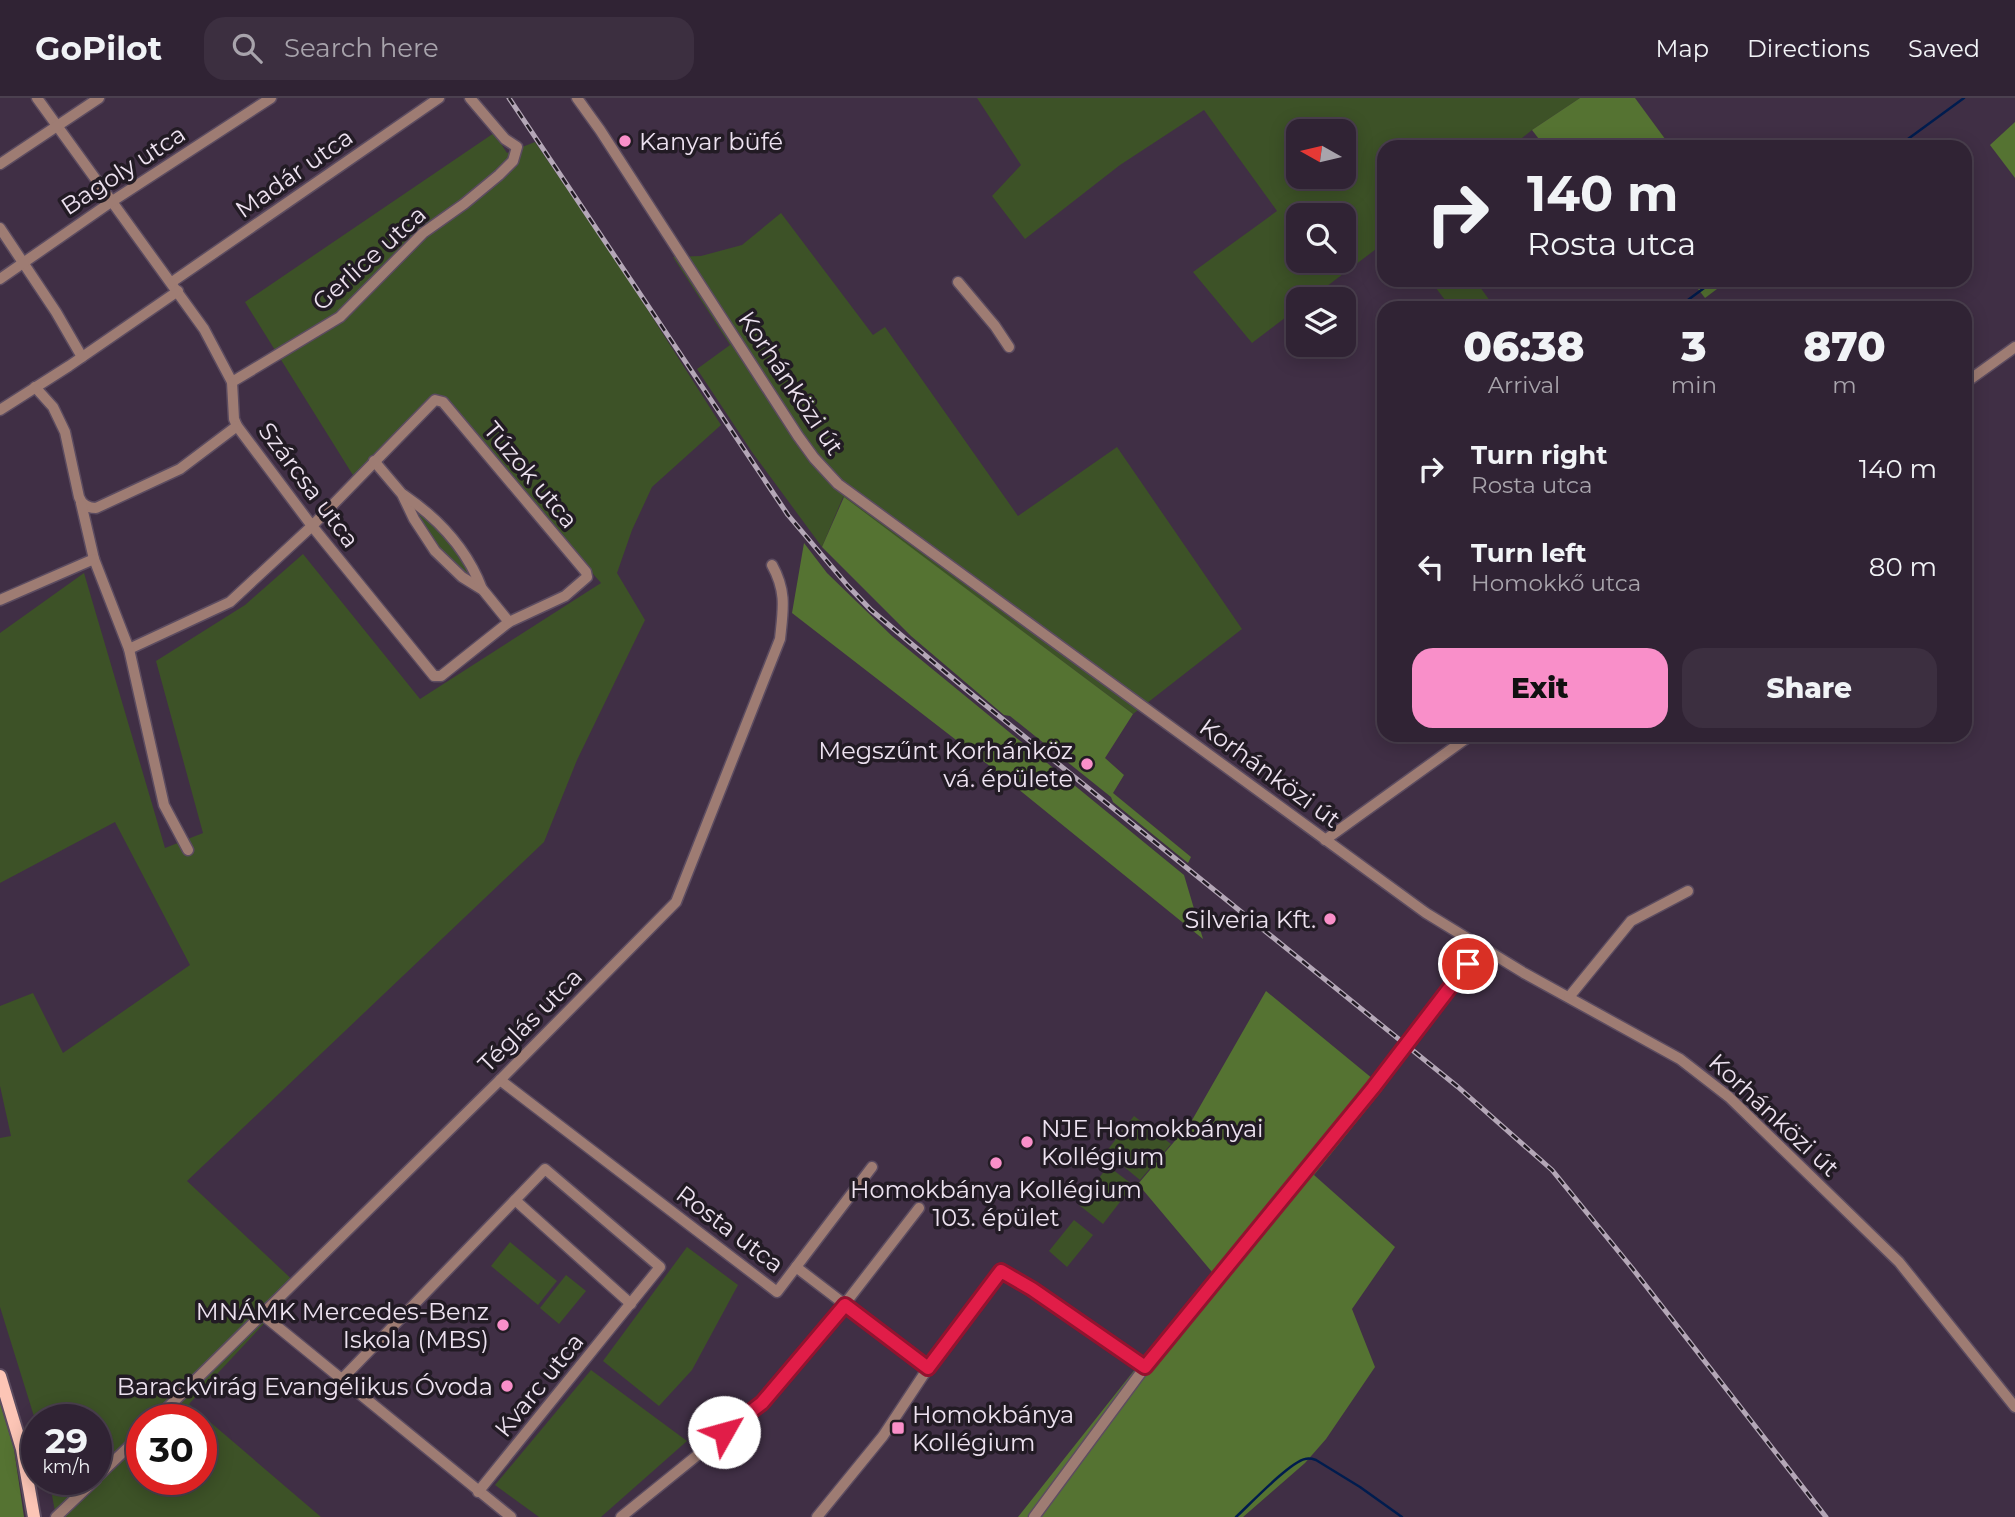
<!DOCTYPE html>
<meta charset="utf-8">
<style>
:root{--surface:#302334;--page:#3c2f40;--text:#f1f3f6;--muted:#a8a4ac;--line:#4b404f;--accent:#f98fc9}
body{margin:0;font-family:Montserrat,sans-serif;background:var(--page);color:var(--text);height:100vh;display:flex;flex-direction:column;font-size:26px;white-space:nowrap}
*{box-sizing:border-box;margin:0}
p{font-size:23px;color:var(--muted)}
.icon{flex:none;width:38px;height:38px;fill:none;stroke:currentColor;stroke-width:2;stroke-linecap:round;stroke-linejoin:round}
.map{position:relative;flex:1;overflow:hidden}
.drawer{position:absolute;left:1377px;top:203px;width:595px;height:441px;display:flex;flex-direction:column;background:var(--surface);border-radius:21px;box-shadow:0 4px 18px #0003,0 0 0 2px var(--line)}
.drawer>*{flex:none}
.top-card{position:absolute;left:1377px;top:42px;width:595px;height:147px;border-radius:21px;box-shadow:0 4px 18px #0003,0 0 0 2px var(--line);background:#302334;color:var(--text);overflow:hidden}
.needle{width:46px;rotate:278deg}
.tools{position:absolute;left:1286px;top:21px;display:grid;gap:14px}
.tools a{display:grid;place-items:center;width:70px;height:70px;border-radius:14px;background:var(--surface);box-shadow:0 4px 18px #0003,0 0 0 2px var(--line);font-size:35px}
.speed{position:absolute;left:21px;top:1306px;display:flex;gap:14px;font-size:35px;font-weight:700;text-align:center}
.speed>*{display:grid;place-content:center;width:91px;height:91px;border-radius:50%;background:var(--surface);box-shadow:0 4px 18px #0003,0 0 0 2px var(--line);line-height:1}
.speed small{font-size:18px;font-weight:400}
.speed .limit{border:10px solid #d22;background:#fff;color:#111}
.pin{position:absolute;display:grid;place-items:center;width:60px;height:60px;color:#fff;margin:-30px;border:4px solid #fff;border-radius:50%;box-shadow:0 2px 7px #0007}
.me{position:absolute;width:77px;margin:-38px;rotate:52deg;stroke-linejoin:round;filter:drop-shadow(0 0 5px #0008)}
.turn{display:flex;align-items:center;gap:24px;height:147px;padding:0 35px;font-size:32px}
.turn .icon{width:91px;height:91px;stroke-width:2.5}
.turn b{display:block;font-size:49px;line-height:60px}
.eta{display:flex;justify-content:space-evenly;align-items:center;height:119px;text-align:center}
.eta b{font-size:42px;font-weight:800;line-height:49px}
.primary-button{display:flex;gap:14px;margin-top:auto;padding:14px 35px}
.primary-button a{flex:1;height:80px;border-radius:21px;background:var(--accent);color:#111;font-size:28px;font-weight:800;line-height:80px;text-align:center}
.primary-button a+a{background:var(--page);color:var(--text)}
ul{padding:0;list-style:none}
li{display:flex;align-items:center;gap:21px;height:98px;padding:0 35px}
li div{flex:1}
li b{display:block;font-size:26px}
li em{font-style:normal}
header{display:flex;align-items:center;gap:42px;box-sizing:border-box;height:98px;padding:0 35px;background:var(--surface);border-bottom:2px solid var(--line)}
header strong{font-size:33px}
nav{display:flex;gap:38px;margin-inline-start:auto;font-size:24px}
.search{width:490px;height:63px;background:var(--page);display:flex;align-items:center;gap:18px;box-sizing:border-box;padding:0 24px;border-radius:21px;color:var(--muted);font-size:26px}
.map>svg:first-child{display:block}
.green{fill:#3d5227;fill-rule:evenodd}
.forest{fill:#557332}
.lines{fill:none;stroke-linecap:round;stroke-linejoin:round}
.stream{stroke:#001c4e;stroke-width:2.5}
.minor-casing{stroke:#5c4c60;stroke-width:13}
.major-casing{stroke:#5c4c60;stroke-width:16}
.minor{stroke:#9e7c73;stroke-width:10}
.major{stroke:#fcc5b6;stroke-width:12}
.rail-casing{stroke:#b4a7b7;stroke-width:5}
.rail{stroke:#221b24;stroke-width:2.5;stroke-dasharray:8;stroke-linecap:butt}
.route-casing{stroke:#92132f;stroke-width:18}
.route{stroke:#e11d48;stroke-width:12}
.poi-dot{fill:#f98fc9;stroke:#221b24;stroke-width:2.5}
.labels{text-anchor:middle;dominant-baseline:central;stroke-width:7;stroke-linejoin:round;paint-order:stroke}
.poi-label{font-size:24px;fill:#ede2f0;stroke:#221b24;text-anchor:end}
.street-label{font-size:24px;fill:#ede2f0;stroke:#221b24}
</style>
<header>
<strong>GoPilot</strong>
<div class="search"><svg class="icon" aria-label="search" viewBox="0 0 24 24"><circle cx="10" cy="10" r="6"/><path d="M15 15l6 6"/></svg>Search here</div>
<nav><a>Map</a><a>Directions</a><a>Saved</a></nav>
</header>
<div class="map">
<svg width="2015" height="1419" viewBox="0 0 2015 1419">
<rect width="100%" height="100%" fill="#402f45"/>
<!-- green -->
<g class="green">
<path d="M 977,0 L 1580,0 L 1532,32 L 1511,49 L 1384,49 L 1384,145 L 1310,201 L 1298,201 L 1298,210 L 1252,245 L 1193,174 L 1277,113 L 1204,12 L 1120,67 L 1025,141 L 992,98 L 1021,67 ZM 1298,33 L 1344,33 L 1344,79 L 1298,79 ZM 1298,117 L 1344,117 L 1344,163 L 1298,163 Z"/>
<path d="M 494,35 L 507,55 L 535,44 L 621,170 L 721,327 L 652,389 L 632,432 L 617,475 L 645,522 L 577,662 L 544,744 L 187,1083 L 299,1188 L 189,1306 L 321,1419 L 56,1419 L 49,1381 L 96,1381 L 96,1321 L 37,1321 L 37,1328 L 0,1209 L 0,1040 L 11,1038 L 0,988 L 0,908 L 33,895 L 63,955 L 190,867 L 115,724 L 0,785 L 0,535 L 84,475 L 165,750 L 203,735 L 156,563 L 245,507 L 303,456 L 420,601 L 601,485 L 442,302 L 356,382 L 245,204 ZM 142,1321 L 201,1321 L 201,1381 L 142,1381 Z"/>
<polygon points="781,115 873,237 885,229 1018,418 1117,349 1242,531 1133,616 843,399 822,449 752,354 697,271 730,247 673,159 701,158 742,147"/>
<polygon points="1430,182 1475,182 1495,210 1451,210"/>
<path d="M 418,411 L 443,434 L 471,474 L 472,478 C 449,476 425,430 414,412 Z"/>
<polygon points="1134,1018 1171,1046 1140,1082 1106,1054"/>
<polygon points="1108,1068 1133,1087 1103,1126 1079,1107"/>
<polygon points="1074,1122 1093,1137 1067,1169 1049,1153"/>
<polygon points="510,1144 557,1183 538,1207 491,1168"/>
<polygon points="687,1149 738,1187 692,1272 659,1308 603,1263"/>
<polygon points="566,1177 586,1193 559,1226 540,1210"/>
<polygon points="591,1272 687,1343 601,1419 539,1419 495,1387"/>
</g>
<!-- forest -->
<g class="forest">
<polygon points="1580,0 1635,0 1671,49 1545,49 1532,32"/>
<polygon points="2015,24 2015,80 1990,47"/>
<polygon points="1691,182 1729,182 1705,200"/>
<polygon points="844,399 1133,616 1105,660 1124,677 1113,695 1191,759 1188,765 1113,704 1111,699 1010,618 1004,617 911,538 822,449"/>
<polygon points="804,445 827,475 892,538 1184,777 1203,841 991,669 792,515"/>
<polygon points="1266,893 1384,990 1314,1077 1395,1149 1352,1211 1375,1269 1326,1341 1305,1365 1243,1419 1018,1419 1212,1174 1138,1086 1191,1024"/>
<polygon points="0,1305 14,1351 24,1419 0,1419"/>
</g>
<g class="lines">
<!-- stream -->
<g class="stream">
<polyline points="1897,49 1964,0"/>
<polyline points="1677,210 1715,182"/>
<path d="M 1236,1419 C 1249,1407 1290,1364 1305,1361 C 1309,1360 1313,1361 1316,1362 L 1360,1389 L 1402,1419"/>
</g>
<defs>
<g id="minor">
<polyline points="37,0 204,231 232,284 234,321 237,328 312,428 434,578 441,578 509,524 565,498 587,479 586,474 443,304 435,302 312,428 230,504 129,551"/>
<polyline points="577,0 600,32 798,338 814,360 838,386 1426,815 1524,875 1680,961 1729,999 1899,1164 2015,1309"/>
<polyline points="0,66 99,0"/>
<polyline points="0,130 56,214 82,259"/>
<polyline points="0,181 111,104 271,0"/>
<polyline points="172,184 439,0"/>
<polyline points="958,184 995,228 1009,249"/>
<polyline points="232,284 340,219 423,135 464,106 499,77 513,63 517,49 505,41 470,0"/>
<polyline points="1965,285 2015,249"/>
<path d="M 35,289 L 53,309 L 65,334 L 79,399 C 82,407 88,410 96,410 L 180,371 L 237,328"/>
<polyline points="0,312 69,268 178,193"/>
<polyline points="374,363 402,396 414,421 435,453 462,479 483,492 509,524"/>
<path d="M 404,397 C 439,421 467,451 482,491"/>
<polyline points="81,405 94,461 129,551 164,707 188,752"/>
<polyline points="0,502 94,461"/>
<polyline points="1325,742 1471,637"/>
<polyline points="1569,899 1631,823 1688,793"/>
<polyline points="500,982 777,1194 796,1169 928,1270"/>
<polyline points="515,1102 631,1206"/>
<polyline points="796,1169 872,1069"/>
<polyline points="263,1217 511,1419"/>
<polyline points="342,1281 545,1071 660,1169 478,1394"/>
<path d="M 156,1321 L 500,982 L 676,804 L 780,541 C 783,512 787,494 772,467"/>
<polyline points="96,1380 142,1336"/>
<polyline points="56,1419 96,1381"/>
<polyline points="621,1419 762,1305 844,1207 919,1110"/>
<polyline points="817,1419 883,1338 928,1270 1001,1173 1032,1191 1145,1269"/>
<polyline points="1034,1419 1145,1269 1373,990 1480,849"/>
</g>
<polyline id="major" points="0,1278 22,1351 34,1419"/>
</defs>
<!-- minor casing -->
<use href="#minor" class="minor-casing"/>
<!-- major casing -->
<use href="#major" class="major-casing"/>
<!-- minor -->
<use href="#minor" class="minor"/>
<!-- major -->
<use href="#major" class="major"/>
<defs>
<polyline id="rail" points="509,0 788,417 848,488 871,512 968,593 1458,989 1552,1072 1632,1170 1826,1419"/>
</defs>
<!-- rail casing -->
<use href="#rail" class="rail-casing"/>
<!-- rail -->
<use href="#rail" class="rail"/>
</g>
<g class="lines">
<defs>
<polyline id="route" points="724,1334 762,1305 845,1207 928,1270 1001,1173 1032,1191 1145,1269 1373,990 1468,866"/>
</defs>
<!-- route casing -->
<use href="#route" class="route-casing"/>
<!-- route -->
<use href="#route" class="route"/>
</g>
<!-- markers -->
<g class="poi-dot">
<circle cx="625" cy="43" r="7"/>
<circle cx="1087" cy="666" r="7"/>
<circle cx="1330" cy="821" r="7"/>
<circle cx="1027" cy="1044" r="7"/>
<circle cx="996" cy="1065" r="7"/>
<circle cx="503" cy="1227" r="7"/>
<circle cx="507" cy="1288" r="7"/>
<rect x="891" y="1323" width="14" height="14" rx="3.5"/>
</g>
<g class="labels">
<!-- poi labels -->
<g class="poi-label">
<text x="639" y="43" text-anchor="start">Kanyar büfé</text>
<text x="1073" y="652">Megszűnt Korhánköz<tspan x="1073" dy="28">vá. épülete</tspan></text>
<text x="1316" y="821">Silveria Kft.</text>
<text x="1041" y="1030" text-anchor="start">NJE Homokbányai<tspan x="1041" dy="28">Kollégium</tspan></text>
<text x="996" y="1091" text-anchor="middle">Homokbánya Kollégium<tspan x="996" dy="28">103. épület</tspan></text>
<text x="489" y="1213">MNÁMK Mercedes-Benz<tspan x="489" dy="28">Iskola (MBS)</tspan></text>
<text x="493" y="1288">Barackvirág Evangélikus Óvoda</text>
<text x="912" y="1316" text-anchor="start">Homokbánya<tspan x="912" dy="28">Kollégium</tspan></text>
</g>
<!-- street labels -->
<g class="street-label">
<text transform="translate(123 72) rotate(-33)">Bagoly utca</text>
<text transform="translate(294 75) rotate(-35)">Madár utca</text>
<text transform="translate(369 160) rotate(-42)">Gerlice utca</text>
<text transform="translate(791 285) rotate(56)">Korhánközi út</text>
<text transform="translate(531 377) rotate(50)">Túzok utca</text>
<text transform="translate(309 387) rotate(53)">Szárcsa utca</text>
<text transform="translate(1270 675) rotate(36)">Korhánközi út</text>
<text transform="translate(530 922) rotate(-45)">Téglás utca</text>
<text transform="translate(1774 1017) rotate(43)">Korhánközi út</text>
<text transform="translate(730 1131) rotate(37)">Rosta utca</text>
<text transform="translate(539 1287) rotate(-51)">Kvarc utca</text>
</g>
</g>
</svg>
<div class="tools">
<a><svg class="needle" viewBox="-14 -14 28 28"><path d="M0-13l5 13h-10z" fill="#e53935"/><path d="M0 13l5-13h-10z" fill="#a8a4ac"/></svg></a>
<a><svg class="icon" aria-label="search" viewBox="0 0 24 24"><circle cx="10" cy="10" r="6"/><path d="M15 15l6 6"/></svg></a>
<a><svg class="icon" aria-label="layers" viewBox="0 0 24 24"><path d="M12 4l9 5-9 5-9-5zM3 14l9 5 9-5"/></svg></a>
</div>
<div class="speed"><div>29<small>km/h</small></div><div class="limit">30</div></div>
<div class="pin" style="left:1468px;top:866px;background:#d93025"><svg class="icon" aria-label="arrive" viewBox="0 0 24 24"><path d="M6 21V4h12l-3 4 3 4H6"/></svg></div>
<svg class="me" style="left:724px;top:1334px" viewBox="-20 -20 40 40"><circle r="19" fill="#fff"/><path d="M0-13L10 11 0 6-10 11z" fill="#e11d48"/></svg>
<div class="top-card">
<div class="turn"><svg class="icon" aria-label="right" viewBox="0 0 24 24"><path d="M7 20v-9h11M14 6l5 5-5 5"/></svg><div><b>140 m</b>Rosta utca</div></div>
</div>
<section class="drawer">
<div class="eta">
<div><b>06:38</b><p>Arrival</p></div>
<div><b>3</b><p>min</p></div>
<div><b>870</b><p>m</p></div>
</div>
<ul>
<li><svg class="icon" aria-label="right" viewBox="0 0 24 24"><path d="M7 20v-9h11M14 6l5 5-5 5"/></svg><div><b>Turn right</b><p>Rosta utca</p></div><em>140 m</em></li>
<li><svg class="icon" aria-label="left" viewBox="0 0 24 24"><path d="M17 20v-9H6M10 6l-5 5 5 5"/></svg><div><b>Turn left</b><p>Homokkő utca</p></div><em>80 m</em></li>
</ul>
<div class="primary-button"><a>Exit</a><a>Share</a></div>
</section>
</div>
